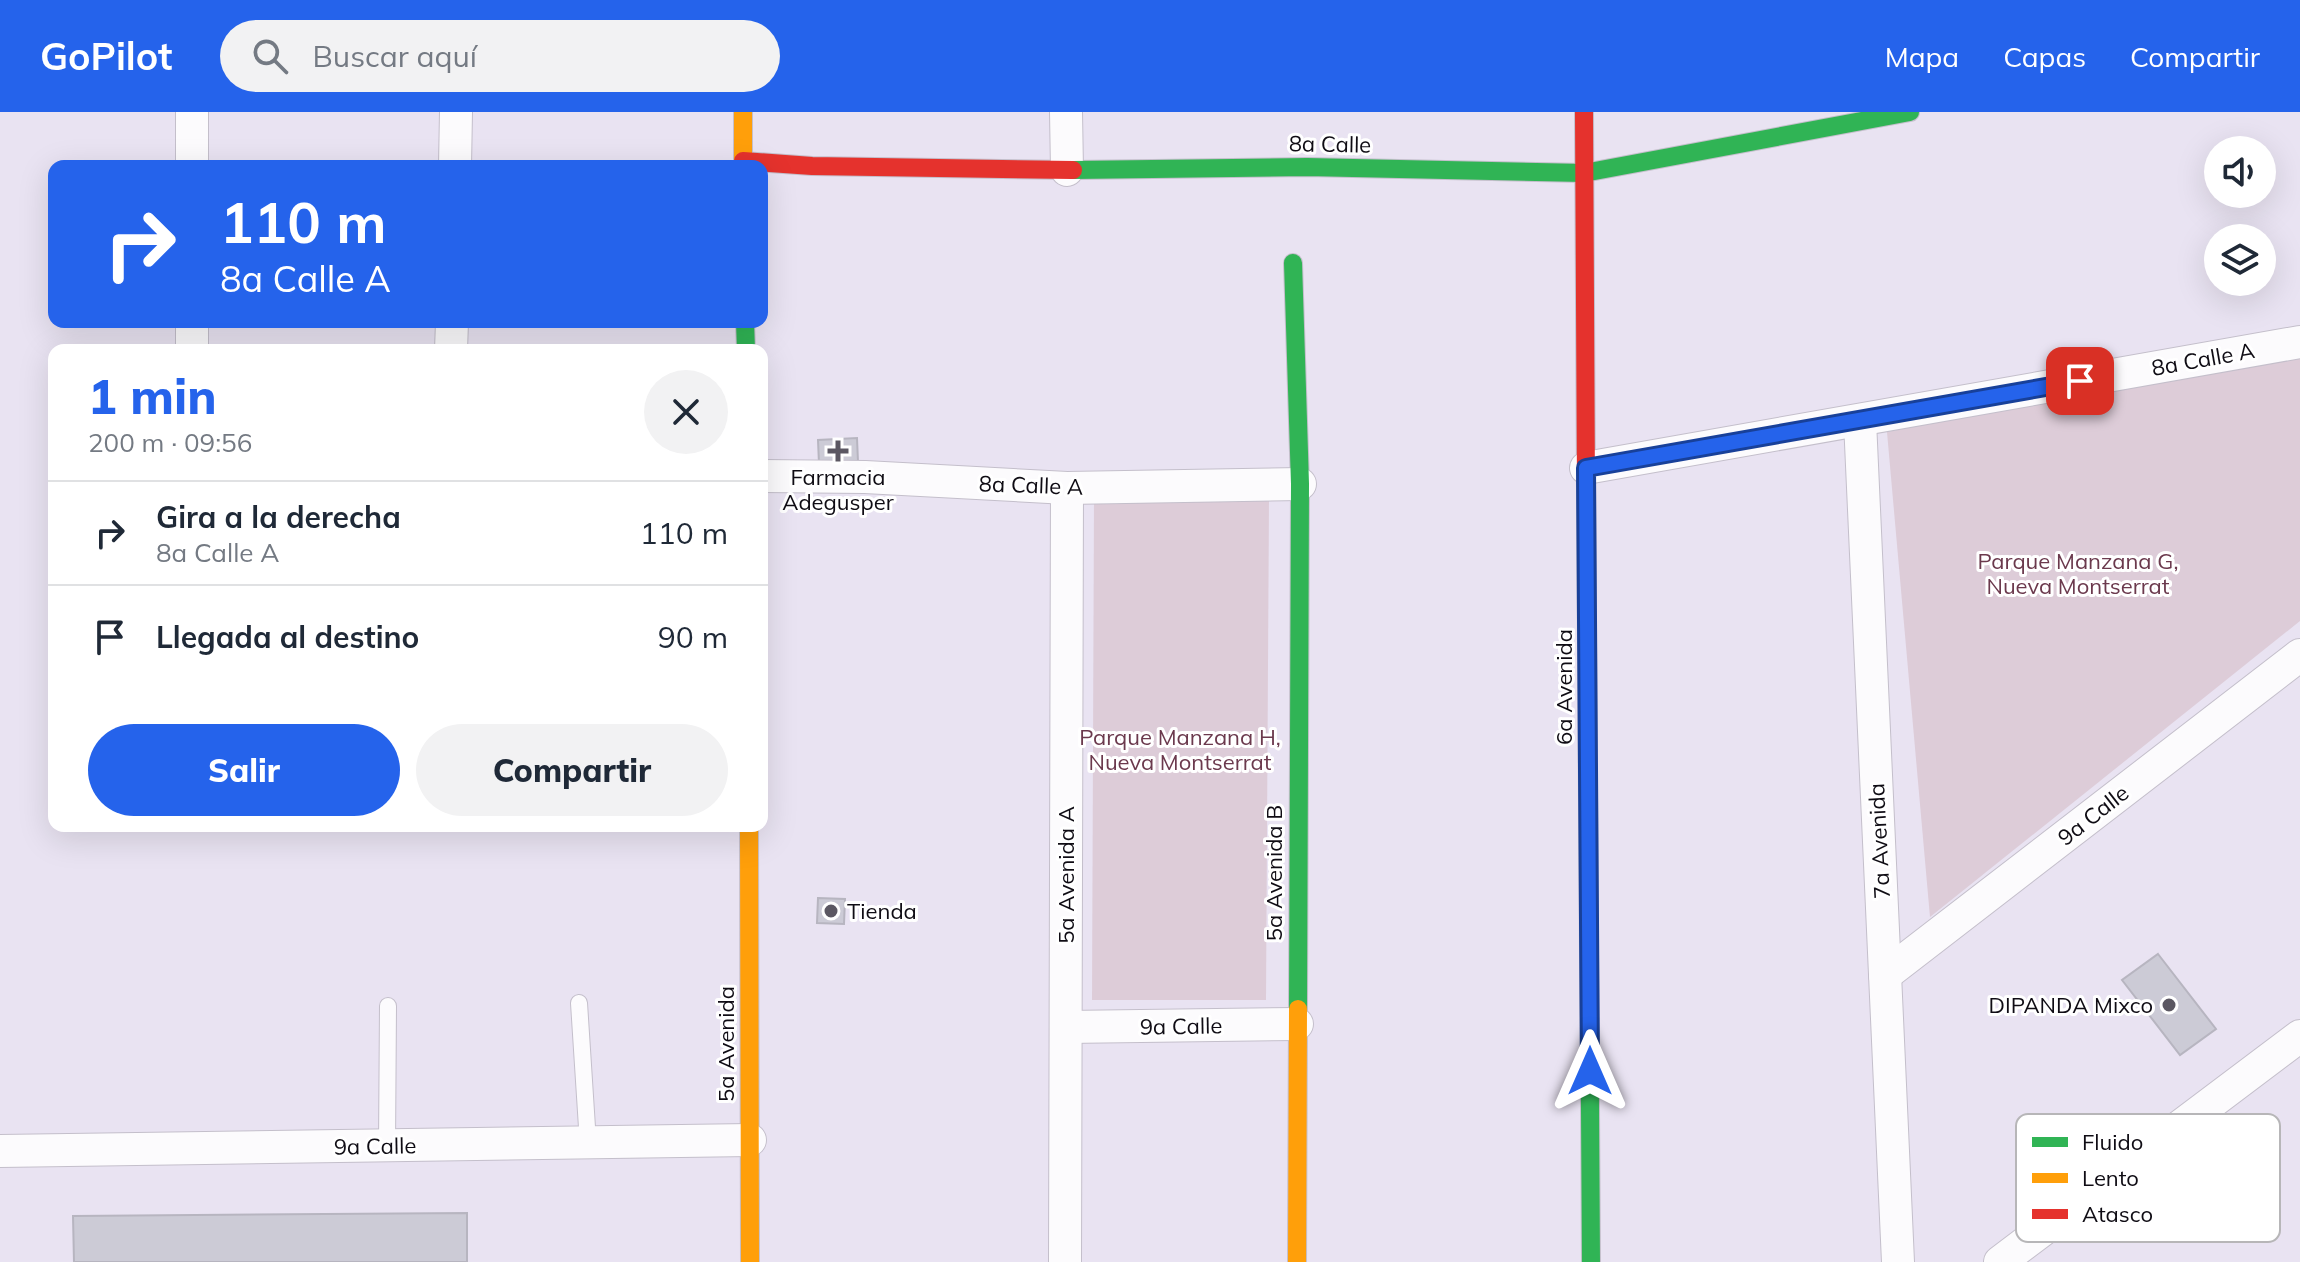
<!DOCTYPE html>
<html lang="es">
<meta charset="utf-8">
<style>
:root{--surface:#fff;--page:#f2f2f3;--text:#1f2937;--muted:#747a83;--line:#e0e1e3;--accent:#2563eb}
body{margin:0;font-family:Mulish,sans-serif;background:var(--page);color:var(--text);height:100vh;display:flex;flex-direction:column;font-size:30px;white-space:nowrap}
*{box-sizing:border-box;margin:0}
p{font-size:26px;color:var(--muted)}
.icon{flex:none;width:44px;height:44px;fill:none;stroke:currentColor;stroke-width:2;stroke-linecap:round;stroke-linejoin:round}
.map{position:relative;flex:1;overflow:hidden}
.panel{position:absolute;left:48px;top:232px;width:720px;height:488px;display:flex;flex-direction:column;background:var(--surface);border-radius:16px;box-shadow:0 8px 32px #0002}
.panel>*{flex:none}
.top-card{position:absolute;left:48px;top:48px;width:720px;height:168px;border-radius:16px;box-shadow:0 8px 32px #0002;background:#2563eb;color:#fff;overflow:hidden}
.fabs{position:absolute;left:2204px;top:24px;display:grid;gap:16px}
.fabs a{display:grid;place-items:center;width:72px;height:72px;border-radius:50%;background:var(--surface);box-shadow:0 8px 32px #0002;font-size:40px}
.pin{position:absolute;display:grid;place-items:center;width:68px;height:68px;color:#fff;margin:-34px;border-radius:16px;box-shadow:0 4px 12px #0006}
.me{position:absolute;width:88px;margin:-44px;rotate:0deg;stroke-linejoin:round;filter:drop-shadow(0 0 6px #0008)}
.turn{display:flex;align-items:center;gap:28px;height:168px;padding:0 40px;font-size:36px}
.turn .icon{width:104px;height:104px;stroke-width:2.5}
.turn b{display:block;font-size:56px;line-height:68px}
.round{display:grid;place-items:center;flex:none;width:84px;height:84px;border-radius:42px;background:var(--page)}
.head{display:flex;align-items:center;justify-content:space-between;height:136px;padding:0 40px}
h1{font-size:48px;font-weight:800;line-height:60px;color:var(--accent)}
.button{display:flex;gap:16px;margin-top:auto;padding:16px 40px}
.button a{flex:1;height:92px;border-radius:48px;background:var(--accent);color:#fff;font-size:32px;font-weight:800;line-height:92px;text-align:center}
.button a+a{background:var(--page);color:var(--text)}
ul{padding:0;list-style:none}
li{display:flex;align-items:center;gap:24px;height:104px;padding:0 40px;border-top:2px solid var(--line)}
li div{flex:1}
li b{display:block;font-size:30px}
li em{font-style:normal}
header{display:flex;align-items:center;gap:48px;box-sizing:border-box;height:112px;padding:0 40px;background:var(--accent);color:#fff}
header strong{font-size:38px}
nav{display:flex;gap:44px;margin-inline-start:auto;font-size:28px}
.search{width:560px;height:72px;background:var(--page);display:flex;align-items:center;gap:20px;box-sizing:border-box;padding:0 28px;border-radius:44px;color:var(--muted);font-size:30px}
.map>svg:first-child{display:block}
.green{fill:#ddccd8}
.building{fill:#cccbd6;stroke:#b7b5c0;stroke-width:2}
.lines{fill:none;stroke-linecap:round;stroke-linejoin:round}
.lane-casing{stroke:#c4bfcb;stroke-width:18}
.street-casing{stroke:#c4bfcb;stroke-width:34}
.fast-casing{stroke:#c4bfcb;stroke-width:20}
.slow-casing{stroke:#c4bfcb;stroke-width:20}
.jam-casing{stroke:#c4bfcb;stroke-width:20}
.lane{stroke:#fcfbfd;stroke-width:16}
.street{stroke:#fcfbfd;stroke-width:32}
.fast{stroke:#30b455;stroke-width:18}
.slow{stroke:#ff9f0a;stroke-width:18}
.jam{stroke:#e5322d;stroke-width:18}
.route-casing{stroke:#184099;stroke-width:20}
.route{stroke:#2563eb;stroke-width:14}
.poi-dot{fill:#5b5762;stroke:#fff;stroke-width:3}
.labels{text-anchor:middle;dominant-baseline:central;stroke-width:6;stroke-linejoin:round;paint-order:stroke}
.street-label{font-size:22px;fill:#0f0c14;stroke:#fff}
.poi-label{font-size:22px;fill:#0f0c14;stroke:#fff}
.park-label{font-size:22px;fill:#6b394d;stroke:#fff}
.key{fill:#fff;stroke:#b7b6b8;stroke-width:2}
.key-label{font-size:22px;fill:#0f0c14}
</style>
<header>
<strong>GoPilot</strong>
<div class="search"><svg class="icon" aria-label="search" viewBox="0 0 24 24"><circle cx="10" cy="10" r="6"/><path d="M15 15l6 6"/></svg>Buscar aquí</div>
<nav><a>Mapa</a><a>Capas</a><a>Compartir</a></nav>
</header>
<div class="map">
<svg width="2300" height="1150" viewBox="0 0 2300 1150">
<rect width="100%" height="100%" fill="#e9e3f2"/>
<!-- green -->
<g class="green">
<polygon points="2300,237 2300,509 1930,805 1887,320"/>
<polygon points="1094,388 1269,388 1266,888 1092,888"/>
</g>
<!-- building -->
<g class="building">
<polygon points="857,326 858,350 819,352 818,328"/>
<polygon points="818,786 845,787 844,812 817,811"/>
<polygon points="2158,842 2216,917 2180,943 2122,868"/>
<polygon points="467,1101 467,1150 74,1150 73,1104"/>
</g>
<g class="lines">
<defs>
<g id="lane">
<polyline points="579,891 588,1031"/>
<polyline points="387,1034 388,894"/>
</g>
<g id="street">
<polyline points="1066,0 1067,58"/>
<polyline points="192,54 192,0"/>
<polyline points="455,54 456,0"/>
<polyline points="192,238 192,210"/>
<polyline points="451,238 452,210"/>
<polyline points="1860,309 1898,1150"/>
<polyline points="1586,356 2300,230"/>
<polyline points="762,364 865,365 1067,376 1300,372"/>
<polyline points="1885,863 2300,543"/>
<polyline points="1066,915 1297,912"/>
<polyline points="0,1039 750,1028"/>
<polyline points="1065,1150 1067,376"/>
<polyline points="2000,1150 2300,924"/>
</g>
<g id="fast">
<polyline points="1073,58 1307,55 1584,61 1910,0"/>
<polyline points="1293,151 1300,372 1298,897"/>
<polyline points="745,210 746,238"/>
<polyline points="1586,377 1591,1150"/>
</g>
<g id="slow">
<polyline points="743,0 743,54"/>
<polyline points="749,714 750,1150"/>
<polyline points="1297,1150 1298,897"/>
</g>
<g id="jam">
<polyline points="1584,0 1586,377"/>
<polyline points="743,49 812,54 1073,58"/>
</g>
</defs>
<!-- lane casing -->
<use href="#lane" class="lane-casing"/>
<!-- street casing -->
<use href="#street" class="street-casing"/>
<!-- fast casing -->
<use href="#fast" class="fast-casing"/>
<!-- slow casing -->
<use href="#slow" class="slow-casing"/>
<!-- jam casing -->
<use href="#jam" class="jam-casing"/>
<!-- lane -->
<use href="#lane" class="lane"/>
<!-- street -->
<use href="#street" class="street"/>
<!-- fast -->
<use href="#fast" class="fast"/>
<!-- slow -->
<use href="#slow" class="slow"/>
<!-- jam -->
<use href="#jam" class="jam"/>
</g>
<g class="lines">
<defs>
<polyline id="route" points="1590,959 1586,356 2080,269"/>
</defs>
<!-- route casing -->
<use href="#route" class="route-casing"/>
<!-- route -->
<use href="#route" class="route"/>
</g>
<!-- markers -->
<g class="poi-dot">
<path d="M834 327h8v8h8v8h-8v8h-8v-8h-8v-8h8z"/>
<circle cx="831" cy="799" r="8"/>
<circle cx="2169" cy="893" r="8"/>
</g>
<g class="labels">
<!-- street labels -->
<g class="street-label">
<text transform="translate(1330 32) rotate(1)">8a Calle</text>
<text transform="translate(2203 247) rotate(-10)">8a Calle A</text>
<text transform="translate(1031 373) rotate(2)">8a Calle A</text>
<text transform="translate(1564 575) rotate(-90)">6a Avenida</text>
<text transform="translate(2093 703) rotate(-38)">9a Calle</text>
<text transform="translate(1879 729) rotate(-93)">7a Avenida</text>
<text transform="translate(1274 761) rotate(-90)">5a Avenida B</text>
<text transform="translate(1066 763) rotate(-90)">5a Avenida A</text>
<text transform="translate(1181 914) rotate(-1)">9a Calle</text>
<text transform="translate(726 932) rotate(-90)">5a Avenida</text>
<text transform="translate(375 1034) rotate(-1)">9a Calle</text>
</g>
<!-- poi labels -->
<g class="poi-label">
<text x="838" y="365">Farmacia<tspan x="838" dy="25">Adegusper</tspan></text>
<text x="847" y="799" text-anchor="start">Tienda</text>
<text x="2153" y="893" text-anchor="end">DIPANDA Mixco</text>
</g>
<!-- park labels -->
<g class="park-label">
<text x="2078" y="449">Parque Manzana G,<tspan x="2078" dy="25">Nueva Montserrat</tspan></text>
<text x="1180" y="625">Parque Manzana H,<tspan x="1180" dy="25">Nueva Montserrat</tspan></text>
</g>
</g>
<!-- legend -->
<rect x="2016" y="1002" width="264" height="128" rx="12" class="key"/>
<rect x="2032" y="1025" width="36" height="10" fill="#30b455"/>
<rect x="2032" y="1061" width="36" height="10" fill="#ff9f0a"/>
<rect x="2032" y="1097" width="36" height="10" fill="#e5322d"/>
<g class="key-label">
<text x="2082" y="1038">Fluido</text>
<text x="2082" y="1074">Lento</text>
<text x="2082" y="1110">Atasco</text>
</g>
</svg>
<div class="fabs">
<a><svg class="icon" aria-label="sound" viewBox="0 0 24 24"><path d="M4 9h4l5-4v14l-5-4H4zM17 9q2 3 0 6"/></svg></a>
<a><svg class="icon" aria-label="layers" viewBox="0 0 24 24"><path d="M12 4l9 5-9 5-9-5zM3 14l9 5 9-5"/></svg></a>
</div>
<div class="pin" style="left:2080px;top:269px;background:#d93025"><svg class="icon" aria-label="arrive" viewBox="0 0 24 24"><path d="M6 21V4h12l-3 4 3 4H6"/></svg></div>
<svg class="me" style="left:1590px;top:959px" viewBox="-20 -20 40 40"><path d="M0-17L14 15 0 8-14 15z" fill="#2563eb" stroke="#fff" stroke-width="4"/></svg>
<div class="top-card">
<div class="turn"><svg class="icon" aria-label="right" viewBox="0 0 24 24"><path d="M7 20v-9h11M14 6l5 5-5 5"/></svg><div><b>110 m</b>8a Calle A</div></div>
</div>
<section class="panel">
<div class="head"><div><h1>1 min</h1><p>200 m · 09:56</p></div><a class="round"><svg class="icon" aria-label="close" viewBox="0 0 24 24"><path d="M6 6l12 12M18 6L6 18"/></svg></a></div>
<ul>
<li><svg class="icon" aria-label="right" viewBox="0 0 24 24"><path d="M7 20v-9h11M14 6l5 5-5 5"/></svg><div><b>Gira a la derecha</b><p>8a Calle A</p></div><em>110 m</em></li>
<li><svg class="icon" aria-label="arrive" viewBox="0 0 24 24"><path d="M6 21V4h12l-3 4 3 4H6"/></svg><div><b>Llegada al destino</b></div><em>90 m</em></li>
</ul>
<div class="button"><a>Salir</a><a>Compartir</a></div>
</section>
</div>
